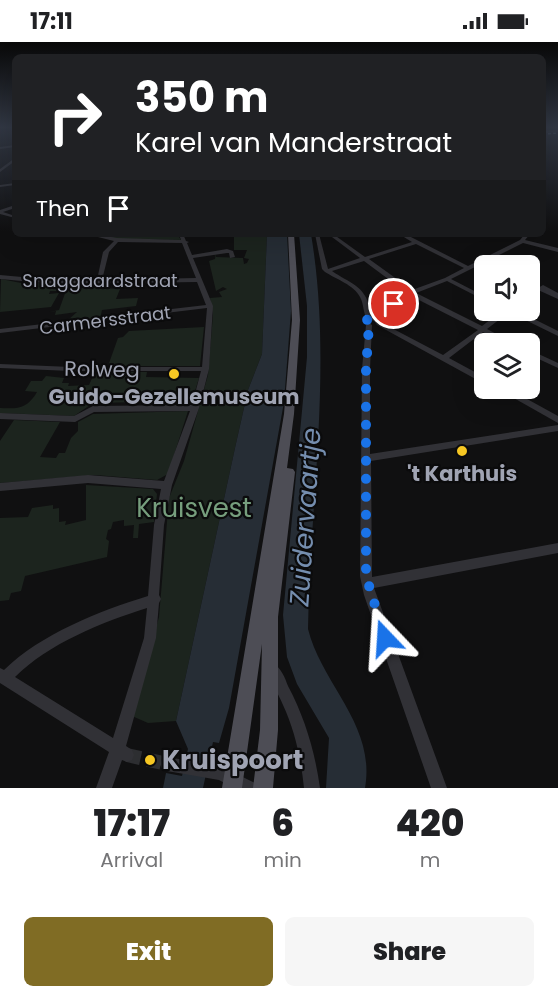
<!DOCTYPE html>
<style>
:root{--surface:#fff;--page:#f6f6f6;--text:#202124;--muted:#757577;--accent:#806c24}
body{margin:0;font-family:Poppins,sans-serif;background:var(--page);color:var(--text);height:100vh;display:flex;flex-direction:column;font-size:22px;white-space:nowrap}
*{box-sizing:border-box;margin:0}
p{font-size:20px;color:var(--muted)}
.icon{flex:none;width:33px;height:33px;fill:none;stroke:currentColor;stroke-width:2;stroke-linecap:round;stroke-linejoin:round}
.map{position:relative;height:746px;overflow:hidden}
.details{display:flex;flex-direction:column;background:var(--surface);flex:1}
.details>*{flex:none}
.hud{position:absolute;left:12px;top:12px;width:534px;height:183px;border-radius:9px;box-shadow:0 6px 24px #0002;background:#202124;color:#fff;overflow:hidden}
.buttons{position:absolute;left:474px;top:213px;display:grid;gap:12px}
.buttons a{display:grid;place-items:center;width:66px;height:66px;border-radius:9px;background:var(--surface);box-shadow:0 6px 24px #0002;font-size:30px}
.pin{position:absolute;display:grid;place-items:center;width:51px;height:51px;color:#fff;margin:-26px;border:3px solid #fff;border-radius:50%;box-shadow:0 2px 6px #0007}
.me{position:absolute;width:66px;margin:-33px;rotate:340deg;stroke-linejoin:round;filter:drop-shadow(0 0 4px #0008)}
.turn{display:flex;align-items:center;gap:21px;height:126px;padding:0 24px;font-size:27px}
.turn .icon{width:78px;height:78px;stroke-width:2.5}
.turn b{display:block;font-size:42px;line-height:51px}
.then{display:flex;align-items:center;height:57px;padding:0 24px;background:#0003;gap:12px;font-size:22px}
.eta{display:flex;justify-content:space-evenly;align-items:center;height:102px;text-align:center}
.eta b{font-size:36px;font-weight:800;line-height:42px}
.cta{display:flex;gap:12px;margin-top:auto;padding:12px 24px}
.cta a{flex:1;height:69px;border-radius:9px;background:var(--accent);color:#fff;font-size:24px;font-weight:800;line-height:69px;text-align:center}
.cta a+a{background:var(--page);color:var(--text)}
.status{display:flex;justify-content:space-between;align-items:center;height:42px;padding:0 30px;background:var(--surface);direction:ltr}
.status svg{height:16px;fill:currentColor}
.map>svg:first-child{display:block}
.green{fill:#1c241e}
.water{fill:#262d35}
.lines{fill:none;stroke-linecap:round;stroke-linejoin:round}
.ferry{stroke:#758eaf;stroke-width:1.5;stroke-dasharray:3 2;stroke-linecap:butt}
.minor-tunnel{stroke:#2d2e31;stroke-width:14;stroke-dasharray:14 7;stroke-linecap:butt}
.minor{fill:#313136;fill-rule:evenodd}
.major{fill:#4d4d55;fill-rule:evenodd}
.route{stroke:#1a73e8;stroke-width:10;stroke-dasharray:0 18}
.poi-dot{fill:#f6c723;stroke:#0b0b0c;stroke-width:2}
.labels{text-anchor:middle;dominant-baseline:central;stroke-width:4.5;stroke-linejoin:round;paint-order:stroke}
.far-street-label{font-size:18px;fill:#a0a4b3;stroke:#0b0b0c}
.street-label{font-size:21px;fill:#a0a4b3;stroke:#0b0b0c}
.poi-label{font-size:21px;font-weight:bold;fill:#a0a4b3;stroke:#0b0b0c}
.near-park-label{font-size:26px;fill:#769e7d;stroke:#0b0b0c}
.near-poi-label{font-size:26px;font-weight:bold;fill:#a0a4b3;stroke:#0b0b0c;text-anchor:start}
.near-water-label{font-size:27px;font-style:italic;fill:#758eaf;stroke:#0b0b0c}
</style>
<div class="status"><b>17:11</b><svg viewBox="0 0 49 12"><path d="M0 12V9h3v3zM5 12V6h3v6zM10 12V3h3v9zM15 12V0h3v12zM26 1h20v11H26zM47 4h2v5h-2z"/></svg></div>
<div class="map">
<svg width="558" height="746" viewBox="0 0 558 746">
<rect width="100%" height="100%" fill="#101011"/>
<!-- green -->
<g class="green">
<polygon points="93,192 177,192 181,198 118,197"/>
<polygon points="234,192 267,192 262,312 248,348 235,406 176,679 148,681 132,674 159,575 169,456 184,419 208,333 213,273 210,256 222,255 219,250 227,247 223,245 216,249 209,219 215,217 216,211 216,215 243,216 244,222 247,221 249,217 244,216 247,208 234,208"/>
<polygon points="1,237 21,241 104,241 101,246 120,247 116,257 138,256 136,264 102,268 100,277 78,280 68,278 77,270 55,273 56,269 49,270 59,268 67,246 62,246 60,249 50,249 49,252 59,251 51,265 0,270"/>
<polygon points="204,285 200,324 108,324 118,296 123,295 129,289"/>
<path d="M 95,330 L 147,330 L 146,335 L 199,336 L 192,359 L 93,361 L 74,374 L 0,371 L 0,366 C 18,367 27,367 37,350 L 25,349 L 31,339 L 42,339 L 46,334 L 64,336 L 62,341 L 69,341 L 68,344 L 89,343 Z"/>
<polygon points="188,369 168,432 157,438 95,433 0,441 0,399 14,378 60,380 40,415 56,416 59,411 65,411 71,396 78,389 78,380 93,372"/>
<polygon points="86,443 153,447 157,452 154,480 139,482 138,496 133,496 134,483 124,484 124,478 113,480 111,487 108,488 106,497 109,499 107,515 25,534 21,549 11,551 9,558 0,559 0,476 28,475 32,466 53,463 53,467 59,466 59,480 66,479 65,483 86,478"/>
</g>
<!-- water -->
<g class="water">
<polygon points="267,192 287,192 291,269 284,360 229,666 219,701 213,700 203,746 163,746 166,731 182,734 188,707 176,679 235,406 248,348 262,312"/>
<path d="M 299,192 L 311,192 C 333,323 310,455 308,587 C 322,643 376,683 365,746 L 326,746 L 329,696 L 297,642 L 287,615 L 283,573 L 307,315 L 307,264 Z"/>
</g>
<g class="lines">
<!-- ferry -->
<polyline class="ferry" points="543,92 558,91"/>
<!-- minor-tunnel -->
<polyline class="minor-tunnel" points="127,713 167,722"/>
<!-- minor -->
<g class="minor">
<polygon points="558,88 558,90 543,91 543,89"/>
<polygon points="15,103 15,105 0,107 0,105"/>
<polygon points="15,116 15,119 0,130 0,127"/>
<polygon points="15,141 15,143 0,145 0,143"/>
<polygon points="15,163 15,166 3,170 15,174 15,176 0,172 0,168"/>
<path d="M 86,192 L 95,192 L 117,196 L 181,198 L 179,192 L 183,192 L 186,199 L 189,200 L 187,201 L 192,213 L 227,207 L 233,209 L 235,215 L 230,216 L 229,211 L 227,211 L 193,216 L 213,264 L 209,327 L 199,366 L 172,443 L 164,483 L 159,553 L 161,557 L 159,561 L 156,596 L 126,704 L 132,708 L 134,713 L 132,718 L 127,720 L 122,718 L 112,746 L 96,746 L 109,710 L 0,641 L 0,626 L 4,628 C 41,592 99,569 148,554 L 154,483 L 161,447 L 88,441 L 0,449 L 0,441 L 88,433 L 164,439 L 190,369 L 94,370 L 75,380 L 0,377 L 0,371 L 74,374 L 93,364 L 192,363 L 201,329 L 71,329 L 0,326 L 0,322 L 71,325 L 202,325 L 207,266 L 0,291 L 0,287 L 206,263 L 197,240 L 55,242 L 0,237 L 0,233 L 55,238 L 97,238 L 103,210 L 114,199 ZM 118,200 L 182,201 L 196,236 L 102,238 L 109,210 ZM 147,566 L 144,596 L 113,696 L 15,635 C 48,602 102,580 147,566 Z"/>
<path d="M 315,192 L 319,192 L 328,227 L 360,216 L 328,192 L 333,192 L 365,215 L 412,200 L 399,192 L 405,192 L 468,224 L 520,198 L 525,192 L 530,192 L 525,198 L 558,206 L 558,210 L 523,201 L 451,237 L 484,254 L 484,258 L 447,239 L 416,251 L 482,284 L 503,268 L 516,268 L 558,289 L 558,294 L 509,270 L 487,287 L 515,302 L 506,302 L 483,290 L 449,316 L 484,335 L 484,340 L 481,340 L 377,283 L 374,279 L 367,277 C 363,271 364,262 360,255 C 354,243 336,237 325,230 L 322,227 ZM 416,202 L 464,226 L 445,236 L 412,248 L 369,217 ZM 364,219 L 407,251 L 378,267 L 370,267 C 365,243 349,241 332,229 ZM 411,254 L 415,256 L 478,288 L 443,313 L 382,281 L 379,276 L 371,274 L 371,271 L 381,270 Z"/>
<polygon points="543,243 558,251 558,257 538,248 538,246"/>
<polygon points="369,281 372,283 370,327 370,412 558,383 558,389 371,419 372,535 558,501 558,511 374,546 447,746 431,746 364,553 360,534 362,327 366,283"/>
<polygon points="530,308 558,321 558,326 530,313"/>
<polygon points="496,346 507,346 558,374 558,381"/>
<path d="M 273,622 C 281,625 285,636 288,644 C 305,676 315,710 320,746 L 304,746 C 301,717 295,689 283,663 C 278,651 271,640 267,628 L 268,623 Z"/>
<polygon points="167,715 220,724 255,741 258,746 234,746 219,738 167,729 162,727 160,722 162,717"/>
</g>
<!-- major -->
<polygon class="major" points="288,192 294,192 300,278 294,372 287,426 293,427 295,430 278,575 278,688 273,746 253,746 260,688 262,602 242,746 222,746 284,372 292,278"/>
</g>
<!-- sky -->
<linearGradient id="sky" x2="0" y2="1"><stop stop-color="#090909"/><stop offset="0.45" stop-color="#313743"/><stop offset="1" stop-color="#313743" stop-opacity="0"/></linearGradient>
<rect width="558" height="189" fill="url(#sky)"/>
<g class="lines">
<!-- route -->
<polyline class="route" points="385,596 366,534 366,327 369,283 365,280 369,276 368,269 379,269 394,262"/>
</g>
<!-- markers -->
<g class="poi-dot">
<circle cx="174" cy="332" r="6"/>
<circle cx="462" cy="409" r="6"/>
<circle cx="150" cy="718" r="6"/>
</g>
<g class="labels">
<!-- far-street labels -->
<g class="far-street-label">
<text x="100" y="238">Snaggaardstraat</text>
<text transform="translate(105 278) rotate(-7)">Carmersstraat</text>
</g>
<!-- street labels -->
<g class="street-label">
<text transform="translate(102 327) rotate(1)">Rolweg</text>
</g>
<!-- poi labels -->
<g class="poi-label">
<text x="174" y="354">Guido-Gezellemuseum</text>
<text x="462" y="431">'t Karthuis</text>
</g>
<!-- near-park labels -->
<g class="near-park-label">
<text x="194" y="466">Kruisvest</text>
</g>
<!-- near-poi labels -->
<g class="near-poi-label">
<text x="162" y="718">Kruispoort</text>
</g>
<!-- near-water labels -->
<g class="near-water-label">
<text transform="translate(305 475) rotate(-86)">Zuidervaartje</text>
</g>
</g>
</svg>
<div class="buttons">
<a><svg class="icon" aria-label="sound" viewBox="0 0 24 24"><path d="M4 9h4l5-4v14l-5-4H4zM17 9q2 3 0 6"/></svg></a>
<a><svg class="icon" aria-label="layers" viewBox="0 0 24 24"><path d="M12 4l9 5-9 5-9-5zM3 14l9 5 9-5"/></svg></a>
</div>
<div class="pin" style="left:394px;top:262px;background:#d93025"><svg class="icon" aria-label="arrive" viewBox="0 0 24 24"><path d="M6 21V4h12l-3 4 3 4H6"/></svg></div>
<svg class="me" style="left:385px;top:596px" viewBox="-20 -20 40 40"><path d="M0-17L14 15 0 8-14 15z" fill="#1a73e8" stroke="#fff" stroke-width="4"/></svg>
<div class="hud">
<div class="turn"><svg class="icon" aria-label="right" viewBox="0 0 24 24"><path d="M7 20v-9h11M14 6l5 5-5 5"/></svg><div><b>350 m</b>Karel van Manderstraat</div></div>
<div class="then">Then<svg class="icon" aria-label="arrive" viewBox="0 0 24 24"><path d="M6 21V4h12l-3 4 3 4H6"/></svg></div>
</div>
</div>
<section class="details">
<div class="eta">
<div><b>17:17</b><p>Arrival</p></div>
<div><b>6</b><p>min</p></div>
<div><b>420</b><p>m</p></div>
</div>
<div class="cta"><a>Exit</a><a>Share</a></div>
</section>
